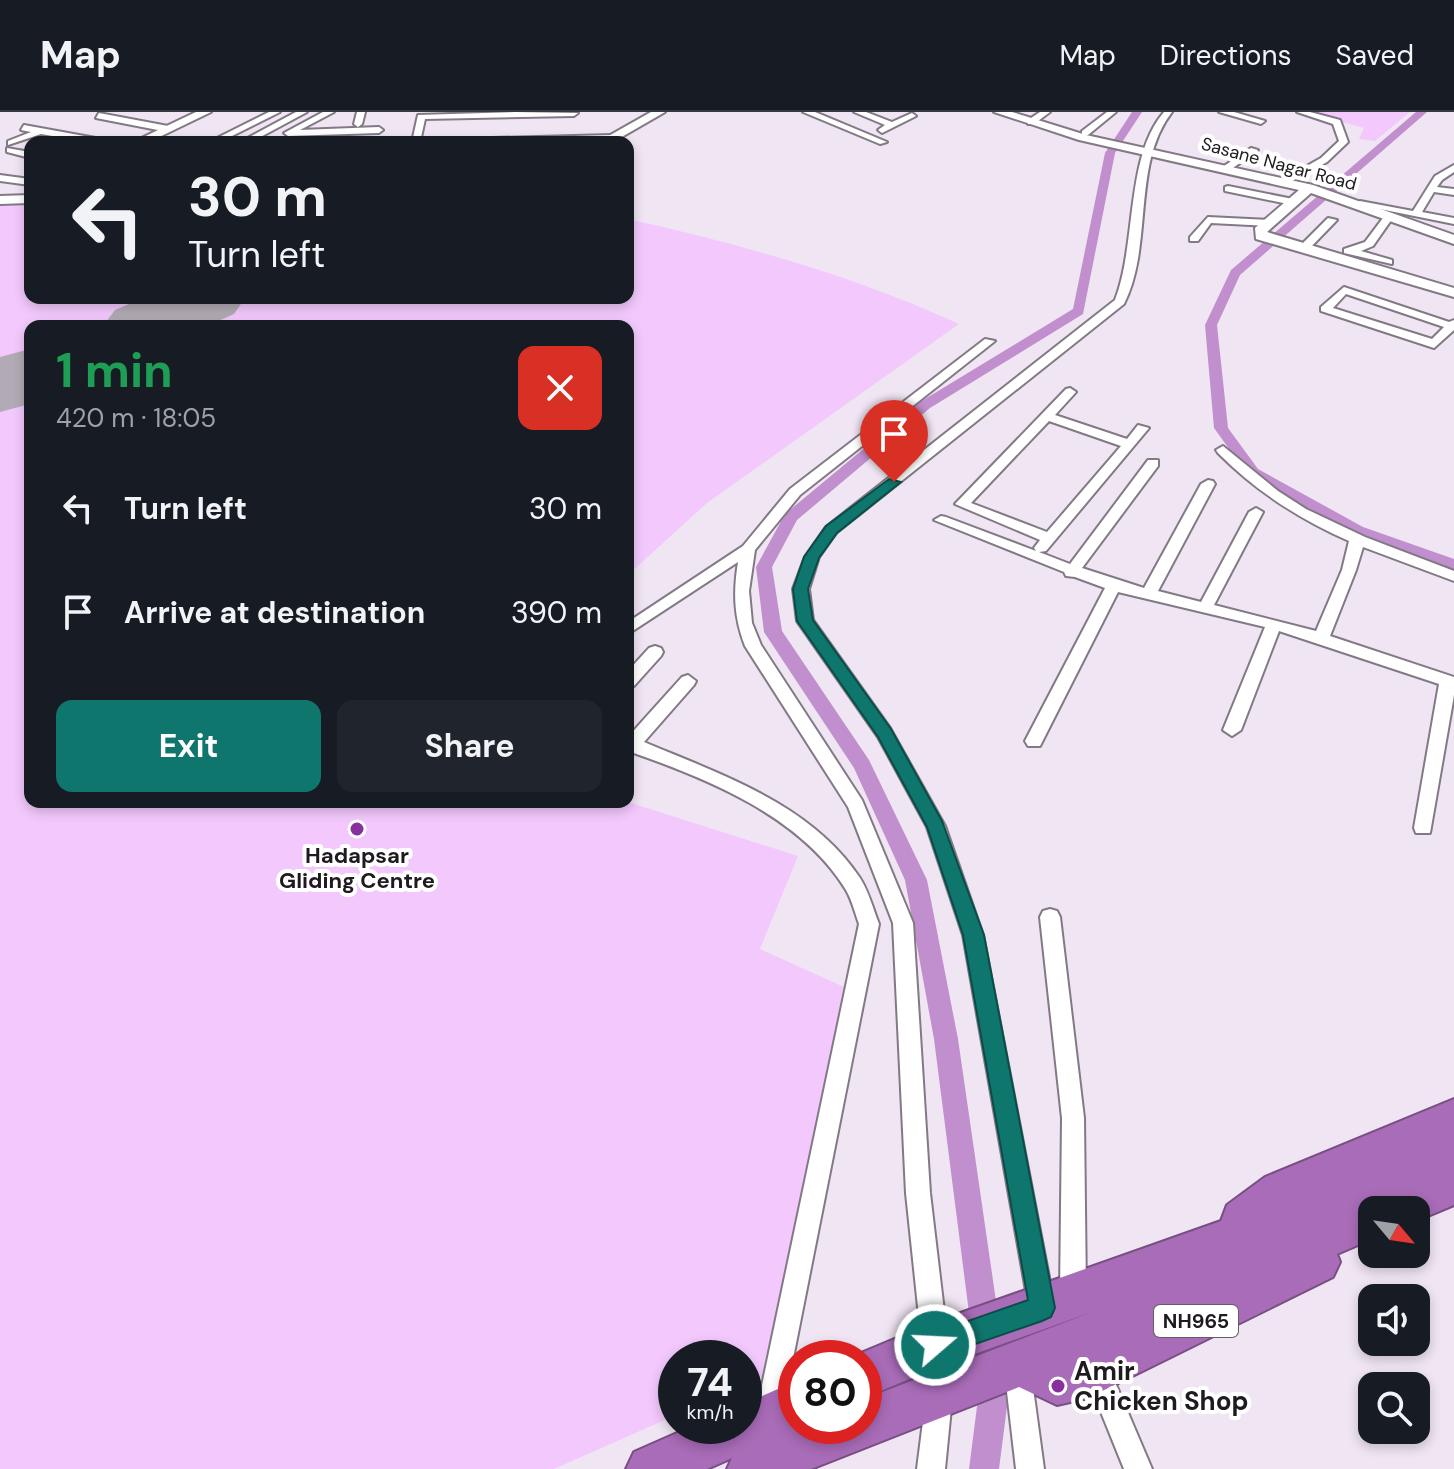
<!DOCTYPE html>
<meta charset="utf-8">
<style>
:root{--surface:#171b24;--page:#20242c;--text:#f1f3f6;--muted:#9ea1a6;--line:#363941;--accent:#0f766e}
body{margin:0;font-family:"DM Sans",sans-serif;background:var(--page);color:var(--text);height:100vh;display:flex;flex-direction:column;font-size:30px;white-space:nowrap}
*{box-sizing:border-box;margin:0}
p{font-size:26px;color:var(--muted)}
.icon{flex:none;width:44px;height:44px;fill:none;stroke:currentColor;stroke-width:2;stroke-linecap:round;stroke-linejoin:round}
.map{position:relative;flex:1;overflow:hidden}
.drawer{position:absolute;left:24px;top:208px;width:610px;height:488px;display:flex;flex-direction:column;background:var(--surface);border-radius:16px;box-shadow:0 4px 12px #0003}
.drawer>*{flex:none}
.top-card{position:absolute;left:24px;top:24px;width:610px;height:168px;border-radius:16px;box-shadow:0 4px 12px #0003;background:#171b24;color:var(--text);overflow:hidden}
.needle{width:52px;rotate:119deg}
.controls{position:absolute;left:1358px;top:1084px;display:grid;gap:16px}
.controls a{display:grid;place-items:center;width:72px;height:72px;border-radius:16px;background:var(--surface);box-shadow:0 4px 12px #0003;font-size:40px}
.speed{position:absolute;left:658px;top:1228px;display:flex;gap:16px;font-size:40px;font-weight:700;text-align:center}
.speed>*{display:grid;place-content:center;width:104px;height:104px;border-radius:50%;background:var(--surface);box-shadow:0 4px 12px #0003;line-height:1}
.speed small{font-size:20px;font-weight:400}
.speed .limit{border:12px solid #d22;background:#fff;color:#111}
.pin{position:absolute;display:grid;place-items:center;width:68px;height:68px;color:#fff;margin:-82px -34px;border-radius:50% 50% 50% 0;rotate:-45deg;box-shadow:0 0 8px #0007}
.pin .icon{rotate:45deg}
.me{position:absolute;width:88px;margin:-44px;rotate:71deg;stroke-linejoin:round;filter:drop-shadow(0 0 6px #0008)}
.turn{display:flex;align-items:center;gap:28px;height:168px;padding:0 32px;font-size:36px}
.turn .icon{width:104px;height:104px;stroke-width:2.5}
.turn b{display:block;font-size:56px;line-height:68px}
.round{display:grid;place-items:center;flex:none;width:84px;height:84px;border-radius:16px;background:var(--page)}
.head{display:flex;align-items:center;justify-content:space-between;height:136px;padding:0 32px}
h1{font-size:48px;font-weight:700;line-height:60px;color:#1e9e55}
.action{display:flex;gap:16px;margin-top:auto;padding:16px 32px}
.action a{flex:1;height:92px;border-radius:16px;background:var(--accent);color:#fff;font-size:32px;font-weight:700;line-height:92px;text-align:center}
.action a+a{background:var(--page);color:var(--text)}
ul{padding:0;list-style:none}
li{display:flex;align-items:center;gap:24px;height:104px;padding:0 32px}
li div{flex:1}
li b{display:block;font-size:30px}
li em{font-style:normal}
header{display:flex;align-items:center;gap:48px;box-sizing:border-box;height:112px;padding:0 40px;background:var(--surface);border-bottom:2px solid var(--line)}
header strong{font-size:38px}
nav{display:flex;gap:44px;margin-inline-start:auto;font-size:28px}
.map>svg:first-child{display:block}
.green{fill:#f3c9fd}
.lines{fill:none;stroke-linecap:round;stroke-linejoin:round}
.canal{fill:#c18fcd;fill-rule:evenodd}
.runway{fill:#b2aab4;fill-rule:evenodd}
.street-casing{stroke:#837985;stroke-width:4}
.secondary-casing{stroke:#837985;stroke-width:4}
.highway-casing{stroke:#784f82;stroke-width:4}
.street{fill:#fff;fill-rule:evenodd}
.secondary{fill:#fff;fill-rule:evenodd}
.highway{fill:#a96cb8;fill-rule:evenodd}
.route{fill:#0f766e;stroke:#0a4d48;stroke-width:2}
.poi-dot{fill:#88309d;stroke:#fff;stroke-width:3}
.labels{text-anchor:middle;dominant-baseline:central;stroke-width:8;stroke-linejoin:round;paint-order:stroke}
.far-street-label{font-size:18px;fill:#1e1a1f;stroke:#fff}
.shield{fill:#fff;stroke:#625f62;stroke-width:2}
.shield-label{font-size:20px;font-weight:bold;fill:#1e1a1f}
.poi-label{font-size:22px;font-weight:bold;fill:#1e1a1f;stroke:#fff}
.near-poi-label{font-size:26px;font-weight:bold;fill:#1e1a1f;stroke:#fff;text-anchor:start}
</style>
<header>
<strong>Map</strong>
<nav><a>Map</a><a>Directions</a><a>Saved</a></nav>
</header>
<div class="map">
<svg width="1454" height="1357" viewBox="0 0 1454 1357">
<rect width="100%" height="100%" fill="#f0e5f3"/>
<!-- green -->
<g class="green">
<polygon points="1305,0 1410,0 1375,29 1359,27 1364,16"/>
<path d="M 0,91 L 30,91 L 30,186 L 628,186 L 628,107 C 740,132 855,164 959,212 L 707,391 L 628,463 L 628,214 L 30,214 L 30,690 L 628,690 L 798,744 L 760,837 L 853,879 L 766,1263 L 744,1272 L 744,1246 L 676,1246 L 676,1303 L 554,1357 L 0,1357 Z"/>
</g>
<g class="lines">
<!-- canal -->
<g class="canal">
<polygon points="1132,0 1142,0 1115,41 1083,202 930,296 797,408 772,455 782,519 869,648 927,768 958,927 1009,1279 999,1357 969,1357 979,1279 934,927 905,768 854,656 764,520 756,455 785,402 920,290 1073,197 1105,41"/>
<polygon points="1416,0 1427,0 1240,163 1217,213 1228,316 1258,357 1363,415 1454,447 1454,458 1351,421 1248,363 1214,316 1205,213 1231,158"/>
</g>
<!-- runway -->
<g class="runway">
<polygon points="143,186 245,186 234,202 207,214 103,214 115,198"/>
<polygon points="30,237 30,292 0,300 0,245"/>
</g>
<defs>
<g id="street">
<polygon points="269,0 280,0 220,30 209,30"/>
<polygon points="296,0 307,0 251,30 240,30"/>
<polygon points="323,0 334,0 300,18 379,15 383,18 379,21 288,24 284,21"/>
<polygon points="357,0 365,0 362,12 358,15 354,12"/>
<polygon points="515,0 578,1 574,4 425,7 420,30 412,30 418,3"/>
<polygon points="803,0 815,0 887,30 880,32"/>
<polygon points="854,0 866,0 892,10 912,1 916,4 882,21 878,18 885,13"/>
<polygon points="1040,0 1050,0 1034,12 1028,12 1028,8"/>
<polygon points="1107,0 1116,0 1088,23 1082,23 1082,19"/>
<path d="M 1164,0 L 1172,0 C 1131,53 1154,132 1124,192 L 836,421 L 819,445 L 809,477 L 813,508 L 890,616 L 945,714 L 983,823 L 1055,1196 L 1051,1205 L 1042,1209 L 1033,1205 L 1029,1196 L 963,823 L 927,715 L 878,625 L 797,509 L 793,477 L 805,445 L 826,415 L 1115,188 C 1137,131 1125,45 1164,0 Z"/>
<polygon points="1219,0 1234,0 1265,9 1261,12"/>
<polygon points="1297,0 1310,0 1340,8 1348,30 1327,50 1285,73 1282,72 1282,68 1321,46 1339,29 1333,12"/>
<polygon points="99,1 168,14 172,17 168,20 96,6"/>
<polygon points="24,13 101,27 105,30 86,30 41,22 8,33 8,29 31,20 21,18"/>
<polygon points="612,23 615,28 451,30 455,27"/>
<polygon points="7,36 30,40 30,46 7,40"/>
<polygon points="1251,36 1258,38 1230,58 1224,58 1224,54"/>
<polygon points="1454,53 1454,60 1442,68 1437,75 1454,77 1454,83 1434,80 1422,100 1454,106 1454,112 1355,92 1360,89 1413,99 1435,64"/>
<polygon points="0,63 30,67 30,73 0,69"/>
<polygon points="1228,74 1293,87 1298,90 1293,93 1225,79 1225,75"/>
<polygon points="1386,102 1394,104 1373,134 1361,139 1392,148 1392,152 1344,141 1344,137 1365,130"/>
<polygon points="1208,105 1270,108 1275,111 1270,114 1211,111 1198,129 1190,129 1190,125"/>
<polygon points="1328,106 1337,108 1307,139 1299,139 1299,135"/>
<path d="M 1344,175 L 1449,210 L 1454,208 L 1454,218 L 1434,236 L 1321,199 L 1321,195 ZM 1346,182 L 1444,215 L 1432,227 L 1333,196 Z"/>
<path d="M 985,227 L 995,229 L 800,383 L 755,438 L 749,479 L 752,511 L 761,533 L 862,688 L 913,811 L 930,1081 L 948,1233 L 944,1242 L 935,1246 L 926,1242 L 922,1233 L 906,1081 L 893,811 L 848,695 L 745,534 C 734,505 733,481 738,450 L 628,522 L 628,510 L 743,434 L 790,377 Z"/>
<path d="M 1070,276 L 1076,280 L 1055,303 L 1127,327 L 1138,313 L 1149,316 L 1046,439 L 1039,440 L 1070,452 L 1148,348 L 1158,348 L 1158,354 L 1082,456 L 1144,476 L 1201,372 L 1208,368 L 1213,369 L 1215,372 L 1158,479 L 1201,490 L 1249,400 L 1256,396 L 1263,400 L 1214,493 L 1316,519 L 1342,458 L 1349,429 C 1299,407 1257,380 1218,341 L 1216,338 L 1223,334 L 1278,379 L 1306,397 L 1365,425 L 1454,459 L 1454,469 L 1363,435 L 1356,458 L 1330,524 L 1454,565 L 1454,583 L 1430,721 L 1416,721 L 1414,716 L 1439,572 L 1279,519 L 1241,618 L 1232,624 L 1223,618 L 1265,515 L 1118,480 L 1040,634 L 1028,634 L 1025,629 L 1105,476 L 1075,465 L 1066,464 L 1064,460 L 934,408 L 941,404 L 946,405 L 1036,439 L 1034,436 L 1040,428 L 955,392 L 1066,277 ZM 1049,309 L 1121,334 L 1047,420 L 971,391 Z"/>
<polygon points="655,534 661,536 663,540 661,544 634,574 628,576 628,559 649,536"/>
<path d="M 688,563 L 696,569 L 694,573 L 644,630 C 722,663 811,692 860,766 C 869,780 873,797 879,812 L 782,1302 L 778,1311 L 769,1315 L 760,1311 L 756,1302 L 859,812 C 855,801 852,788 846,778 C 801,704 706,666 628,639 L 628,625 L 682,565 Z"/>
<polygon points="1050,797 1057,799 1060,805 1084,1006 1086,1183 1082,1192 1073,1196 1064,1192 1060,1183 1062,1006 1040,805 1043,799"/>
<polygon points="1017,1241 1026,1245 1030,1254 1044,1357 1016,1357 1004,1254 1008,1245"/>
<polygon points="1097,1245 1106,1249 1152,1357 1124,1357 1084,1258 1088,1249"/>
<polygon points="939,1273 948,1277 952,1286 945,1357 917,1357 926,1286 930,1277"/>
</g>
<g id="secondary">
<polygon points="196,0 211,0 149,30 133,30"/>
<polygon points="651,0 665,0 613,30 598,30"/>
<polygon points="994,0 1012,0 1086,23 1313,73 1454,123 1454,132 1311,81 1267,120 1454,176 1454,185 1256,127 1255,116 1299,78 1079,28"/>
<polygon points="30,83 30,91 0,92 0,84"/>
</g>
<polygon id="highway" points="1454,987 1454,1093 1416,1109 1416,1098 1372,1098 1372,1127 1337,1142 1340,1150 1333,1165 1088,1286 1057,1293 1019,1275 811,1357 727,1357 732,1346 707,1357 626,1357 634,1340 693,1314 744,1314 744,1292 796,1269 796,1314 864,1314 864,1287 1092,1200 938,1255 864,1286 864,1246 849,1246 935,1210 1221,1109 1227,1093 1265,1065"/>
</defs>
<!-- street casing -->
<use href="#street" class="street-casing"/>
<!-- secondary casing -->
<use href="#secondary" class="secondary-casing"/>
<!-- highway casing -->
<use href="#highway" class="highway-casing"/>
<!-- street -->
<use href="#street" class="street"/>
<!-- secondary -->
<use href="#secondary" class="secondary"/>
<!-- highway -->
<use href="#highway" class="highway"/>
</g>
<!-- route -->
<polygon class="route" points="889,367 901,370 837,421 819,446 808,477 813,508 891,617 942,709 984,823 1055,1196 1051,1205 1042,1209 935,1246 925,1242 922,1233 925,1224 1028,1188 963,823 927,715 878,625 797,509 793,477 804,445 826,414"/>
<!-- markers -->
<g class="poi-dot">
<circle cx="357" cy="717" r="8"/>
<circle cx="1058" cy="1274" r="8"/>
</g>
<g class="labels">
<!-- far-street labels -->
<g class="far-street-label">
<text transform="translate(1279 52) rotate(15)">Sasane Nagar Road</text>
</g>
<!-- shield labels -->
<rect class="shield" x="1154" y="1193" width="84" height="32" rx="6"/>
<g class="shield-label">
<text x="1196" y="1209">NH965</text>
</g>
<!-- poi labels -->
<g class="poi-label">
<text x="357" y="743">Hadapsar<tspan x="357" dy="25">Gliding Centre</tspan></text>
</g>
<!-- near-poi labels -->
<g class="near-poi-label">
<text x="1074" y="1259">Amir<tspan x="1074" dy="30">Chicken Shop</tspan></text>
</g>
</g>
</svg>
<div class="controls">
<a><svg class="needle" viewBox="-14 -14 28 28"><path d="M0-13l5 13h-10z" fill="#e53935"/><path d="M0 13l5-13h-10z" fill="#9ea1a6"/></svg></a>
<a><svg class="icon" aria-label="sound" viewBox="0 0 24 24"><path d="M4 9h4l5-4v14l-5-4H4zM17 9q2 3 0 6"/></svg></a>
<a><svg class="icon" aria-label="search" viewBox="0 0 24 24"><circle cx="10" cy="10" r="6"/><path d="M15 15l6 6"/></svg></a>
</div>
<div class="speed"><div>74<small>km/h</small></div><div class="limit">80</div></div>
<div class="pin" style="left:894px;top:370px;background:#d93025"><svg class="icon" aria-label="arrive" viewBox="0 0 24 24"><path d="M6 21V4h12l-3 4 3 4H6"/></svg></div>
<svg class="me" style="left:935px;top:1233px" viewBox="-20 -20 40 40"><circle r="17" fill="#0f766e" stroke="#fff" stroke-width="3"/><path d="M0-11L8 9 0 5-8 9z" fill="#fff"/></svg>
<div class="top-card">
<div class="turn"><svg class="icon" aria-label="left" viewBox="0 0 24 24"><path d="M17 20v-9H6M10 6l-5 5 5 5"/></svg><div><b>30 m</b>Turn left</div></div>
</div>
<section class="drawer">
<div class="head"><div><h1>1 min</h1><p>420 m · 18:05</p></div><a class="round" style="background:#d93025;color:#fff"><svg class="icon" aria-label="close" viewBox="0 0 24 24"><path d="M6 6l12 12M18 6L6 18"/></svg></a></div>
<ul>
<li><svg class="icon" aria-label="left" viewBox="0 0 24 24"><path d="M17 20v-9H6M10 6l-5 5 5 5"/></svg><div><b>Turn left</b></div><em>30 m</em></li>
<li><svg class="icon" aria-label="arrive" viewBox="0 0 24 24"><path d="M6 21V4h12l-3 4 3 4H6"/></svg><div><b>Arrive at destination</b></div><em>390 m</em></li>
</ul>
<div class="action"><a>Exit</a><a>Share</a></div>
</section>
</div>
